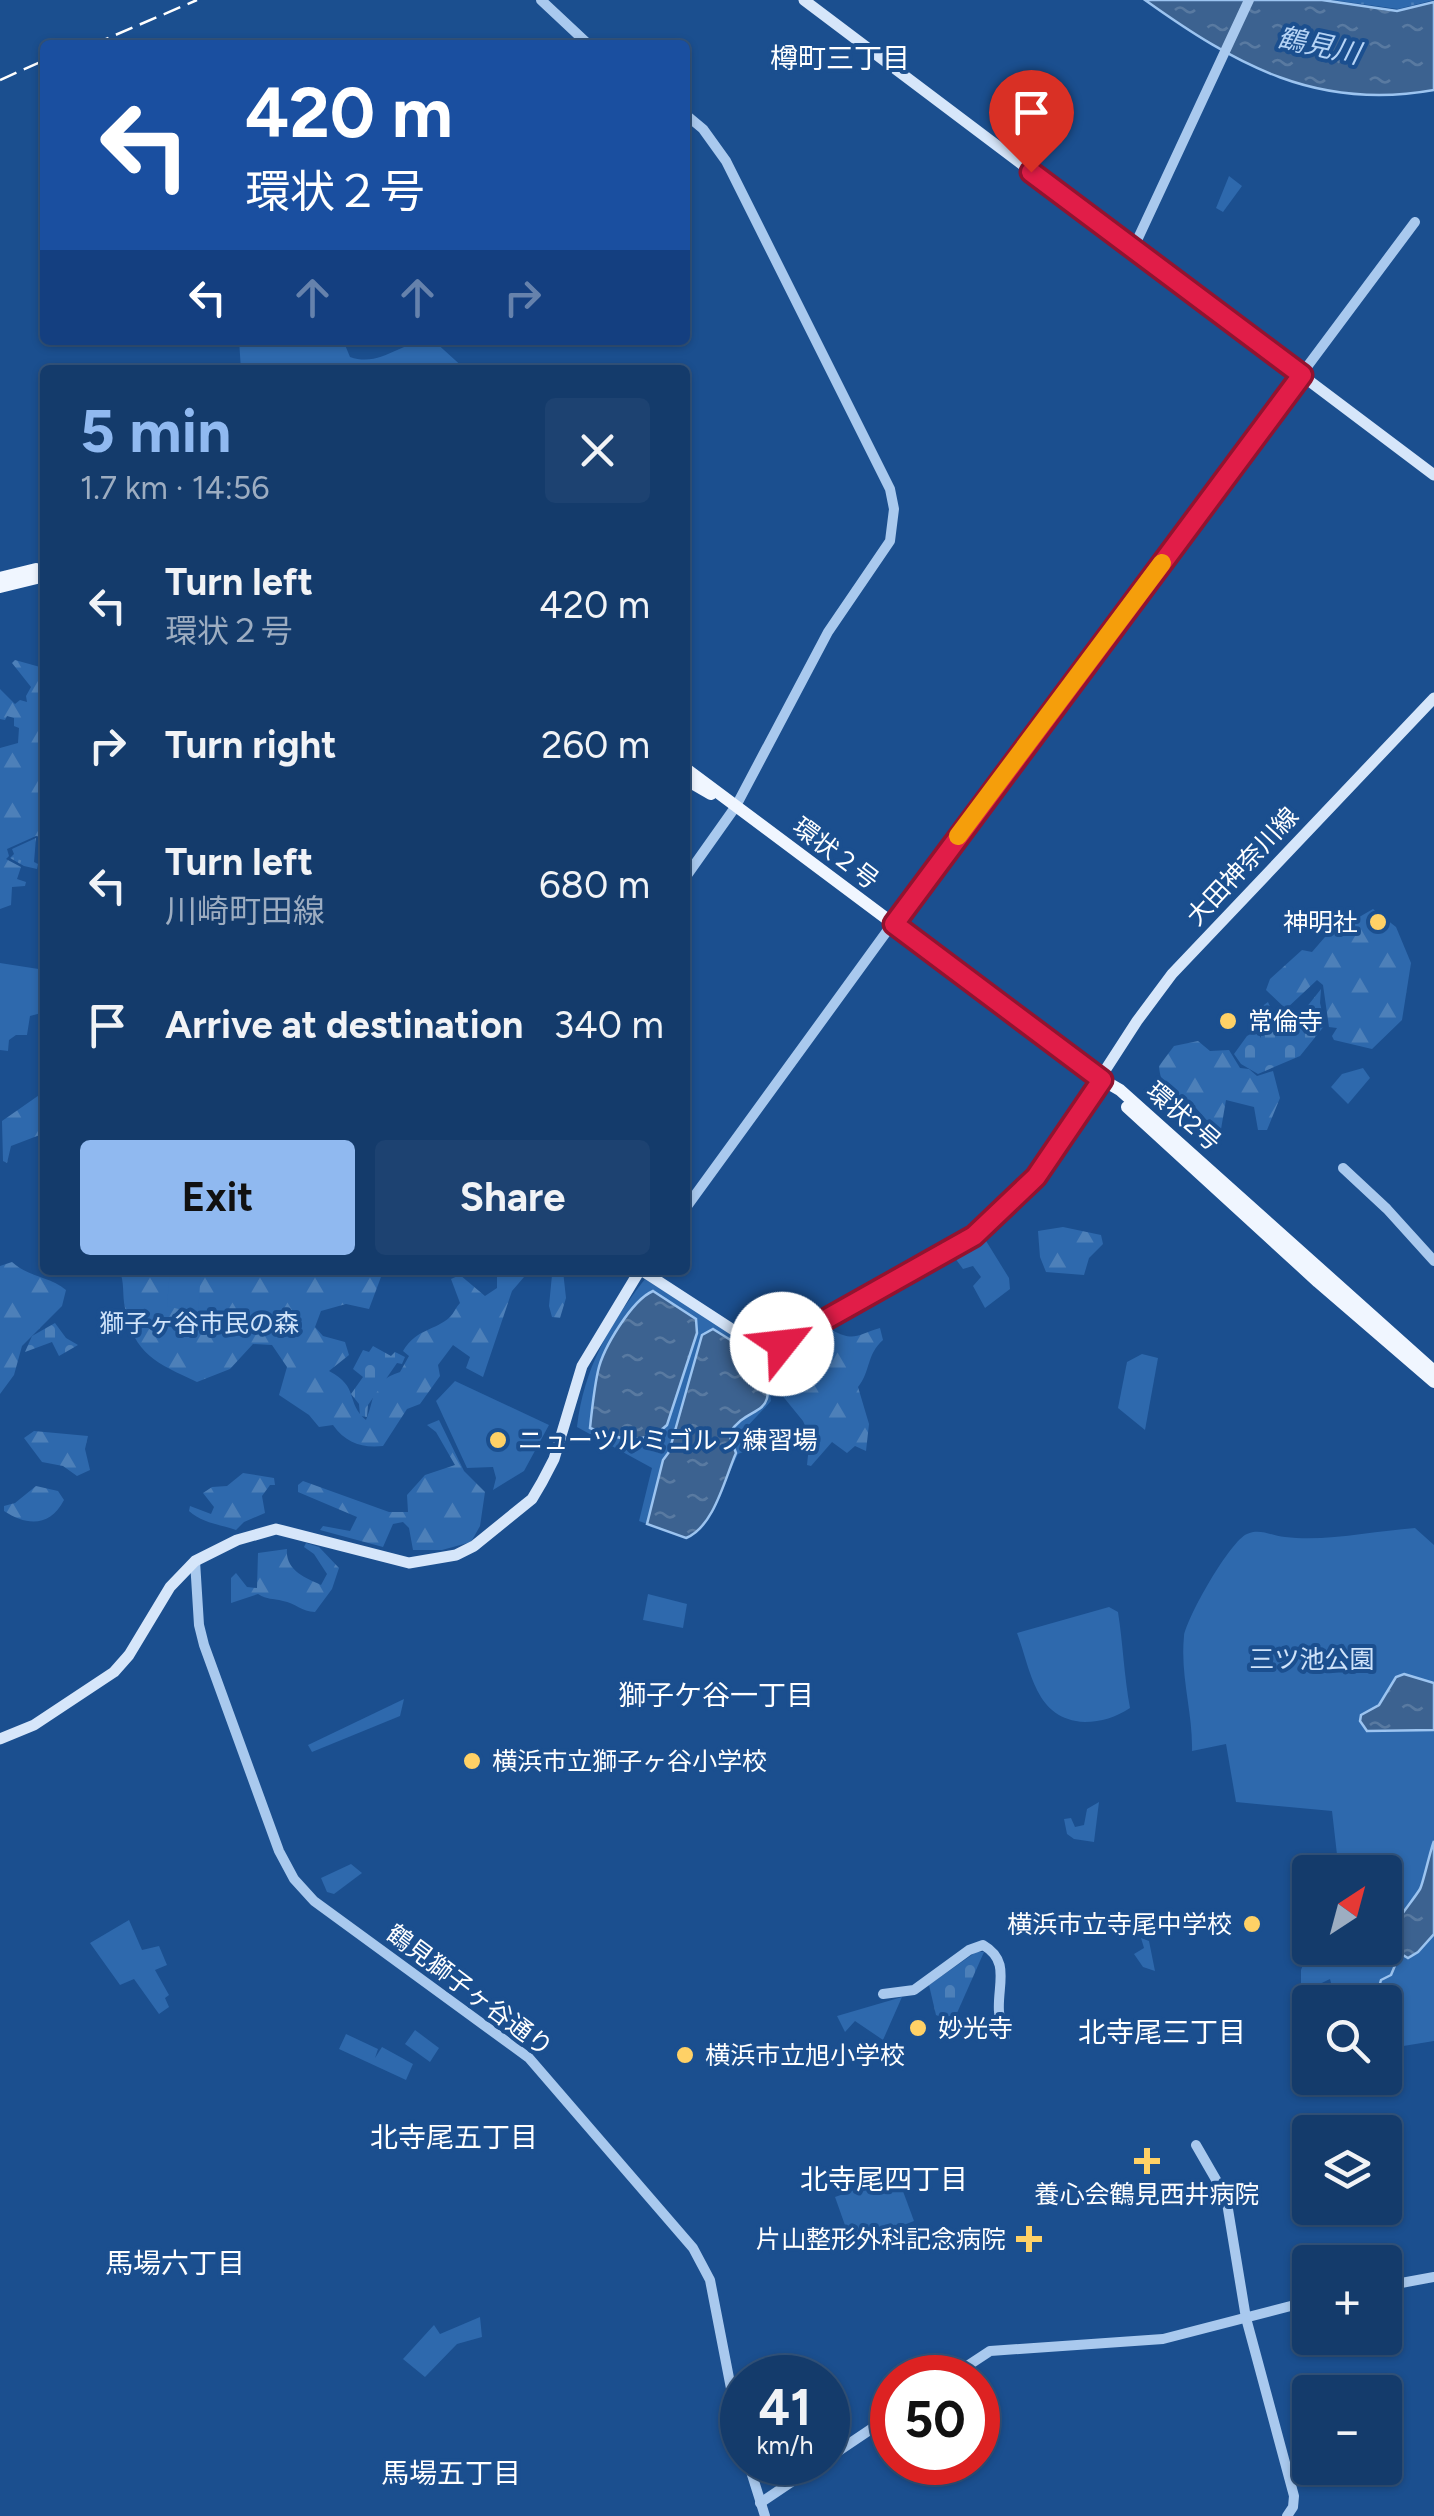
<!DOCTYPE html>
<meta charset="utf-8">
<style>
:root{--surface:#143b6b;--page:#1d4271;--text:#f1f3f6;--muted:#9dadc1;--line:#33557e;--accent:#90b9f0}
body{margin:0;font-family:Figtree,"Noto Sans JP",sans-serif;background:var(--page);color:var(--text);height:100vh;display:flex;flex-direction:column;font-size:38px;white-space:nowrap}
*{box-sizing:border-box;margin:0}
p{font-size:32px;color:var(--muted)}
.icon{flex:none;width:55px;height:55px;fill:none;stroke:currentColor;stroke-width:2;stroke-linecap:round;stroke-linejoin:round}
.map{position:relative;flex:1;overflow:hidden}
.panel{position:absolute;left:40px;top:365px;width:650px;height:910px;display:flex;flex-direction:column;background:var(--surface);border-radius:10px;box-shadow:0 2px 8px #0004,0 0 0 2px var(--line)}
.panel>*{flex:none}
.top-card{position:absolute;left:40px;top:40px;width:650px;height:305px;border-radius:10px;box-shadow:0 2px 8px #0004,0 0 0 2px var(--line);background:#1a4fa0;color:#fff;overflow:hidden}
.needle{width:65px;rotate:36deg}
.fabs{position:absolute;left:1292px;top:1855px;display:grid;gap:20px}
.fabs a{display:grid;place-items:center;width:110px;height:110px;border-radius:10px;background:var(--surface);box-shadow:0 2px 8px #0004,0 0 0 2px var(--line);font-size:50px}
.speed{position:absolute;left:720px;top:2355px;display:flex;gap:20px;font-size:50px;font-weight:700;text-align:center}
.speed>*{display:grid;place-content:center;width:130px;height:130px;border-radius:50%;background:var(--surface);box-shadow:0 2px 8px #0004,0 0 0 2px var(--line);line-height:1}
.speed small{font-size:25px;font-weight:400}
.speed .limit{border:15px solid #d22;background:#fff;color:#111}
.pin{position:absolute;display:grid;place-items:center;width:85px;height:85px;color:#fff;margin:-102px -42px;border-radius:50% 50% 50% 0;rotate:-45deg;box-shadow:0 0 10px #0007}
.pin .icon{rotate:45deg}
.me{position:absolute;width:110px;margin:-55px;rotate:61deg;stroke-linejoin:round;filter:drop-shadow(0 0 8px #0008)}
.turn{display:flex;align-items:center;gap:35px;height:210px;padding:0 40px;font-size:45px}
.turn .icon{width:130px;height:130px;stroke-width:2.5}
.turn b{display:block;font-size:70px;line-height:85px}
.lanes{display:flex;align-items:center;height:95px;padding:0 40px;background:#0003;justify-content:center;gap:50px;direction:ltr}
.lanes .off{opacity:.35}
.round{display:grid;place-items:center;flex:none;width:105px;height:105px;border-radius:10px;background:var(--page)}
.head{display:flex;align-items:center;justify-content:space-between;height:170px;padding:0 40px}
h1{font-size:60px;font-weight:700;line-height:75px;color:var(--accent)}
.primary-button{display:flex;gap:20px;margin-top:auto;padding:20px 40px}
.primary-button a{flex:1;height:115px;border-radius:10px;background:var(--accent);color:#111;font-size:40px;font-weight:700;line-height:115px;text-align:center}
.primary-button a+a{background:var(--page);color:var(--text)}
ul{padding:0;list-style:none}
li{display:flex;align-items:center;gap:30px;height:140px;padding:0 40px}
li div{flex:1}
li b{display:block;font-size:38px}
li em{font-style:normal}
.map>svg:first-child{display:block}
.grass{fill:url(#grass-tufts)}
.forest{fill:url(#forest-firs)}
.wetland{fill:url(#wetland-marsh)}
.cemetery{fill:url(#cemetery-stones)}
.park{fill:#2e69ad}
.water{fill:url(#water-ripples);stroke:#9cc4f0;stroke-width:2.5}
.lines{fill:none;stroke-linecap:round;stroke-linejoin:round}
.stream{stroke:#9cc4f0;stroke-width:2.5}
.tertiary{stroke:#a9c9ee;stroke-width:10}
.secondary{stroke:#d6e6fa;stroke-width:11}
.primary{stroke:#f0f6ff;stroke-width:12}
.rail{stroke:#fff;stroke-width:2.5;stroke-dasharray:18 8;stroke-linecap:butt}
.route-casing{stroke:#92132f;stroke-width:25}
.route{stroke:#e11d48;stroke-width:18}
.slow{stroke:#f59e0b;stroke-width:18}
.poi-dot{fill:#ffd166;stroke:#1b4f8f;stroke-width:4}
.labels{text-anchor:middle;dominant-baseline:central;stroke-width:8;stroke-linejoin:round;paint-order:stroke}
.street-label{font-size:25px;fill:#fff;stroke:#1b4f8f}
.poi-label{font-size:25px;fill:#fff;stroke:#1b4f8f;text-anchor:start}
.park-label{font-size:25px;fill:#cfe3fa;stroke:#1b4f8f}
.water-label{font-size:28px;font-style:italic;fill:#b5d3f5;stroke:#1b4f8f}
.neighbourhood-label{font-size:28px;fill:#fff;stroke:#1b4f8f}
</style>
<div class="map">
<svg width="1434" height="2516" viewBox="0 0 1434 2516">
<defs>
<pattern id="grass-tufts" width="24" height="20" patternUnits="userSpaceOnUse" patternTransform="scale(2.5)"><rect width="24" height="20" fill="#2e69ad"/><path d="M3 7l-1-3M5 7V3M7 7l1-3M15 17l-1-3M17 17v-4M19 17l1-3" fill="none" stroke="#4d80b9"/></pattern>
<pattern id="forest-firs" width="22" height="20" patternUnits="userSpaceOnUse" patternTransform="scale(2.5)"><rect width="22" height="20" fill="#2e69ad"/><path d="M5 1l3.5 6h-7zM16 11l3.5 6h-7z" fill="#4d80b9"/></pattern>
<pattern id="wetland-marsh" width="20" height="14" patternUnits="userSpaceOnUse" patternTransform="scale(2.5)"><rect width="20" height="14" fill="#2e69ad"/><path d="M1 5h8M5 5V1M11 12h8M15 12V8" fill="none" stroke="#4d80b9"/></pattern>
<pattern id="cemetery-stones" width="16" height="16" patternUnits="userSpaceOnUse" patternTransform="scale(2.5)"><rect width="16" height="16" fill="#2e69ad"/><path d="M2 7V4a2 2 0 0 1 4 0v3zM10 15v-3a2 2 0 0 1 4 0v3z" fill="#4d80b9"/></pattern>
<pattern id="water-ripples" width="26" height="14" patternUnits="userSpaceOnUse" patternTransform="scale(2.5)"><rect width="26" height="14" fill="#3c6290"/><path d="M2 4q2-2 4 0t4 0M15 11q2-2 4 0t4 0" fill="none" stroke="#597aa1"/></pattern>
</defs>
<rect width="100%" height="100%" fill="#1b4f8f"/>
<!-- grass -->
<polygon class="grass" points="36,838 34,862 38,864 37,869 24,866 10,858 14,854 12,849"/>
<!-- forest -->
<g class="forest">
<polygon points="45,659 45,695 41,703 45,699 45,831 42,837 36,836 7,849 9,856 6,859 21,867 17,879 26,882 25,886 12,887 11,905 0,909 0,748 18,743 19,728 14,726 14,718 7,716 5,720 0,719 0,689 15,704 20,700 27,702 26,696 31,687 12,663 15,660 40,667"/>
<polygon points="1373,909 1396,927 1411,963 1402,1020 1372,1049 1334,1040 1332,1036 1337,1028 1329,1027 1323,985 1317,980 1286,1009 1266,990 1270,979 1302,950 1312,952 1325,937"/>
<path d="M 1198,1041 L 1210,1051 L 1229,1050 L 1240,1068 L 1249,1069 L 1257,1076 L 1273,1071 L 1280,1098 L 1267,1130 L 1258,1130 L 1254,1107 L 1226,1100 L 1220,1135 L 1196,1108 L 1189,1107 L 1183,1113 C 1170,1103 1160,1082 1159,1066 L 1174,1046 Z"/>
<polygon points="45,1091 45,1133 11,1146 7,1163 3,1161 2,1121"/>
<polygon points="1063,1227 1101,1235 1103,1244 1089,1258 1084,1275 1046,1272 1040,1257 1038,1231"/>
<path d="M 12,1262 C 28,1277 49,1276 66,1290 L 62,1306 L 22,1346 L 14,1375 L 0,1394 L 0,1266 Z"/>
<path d="M 119,1270 L 393,1270 L 381,1277 L 369,1309 L 346,1304 L 321,1311 L 315,1327 L 323,1336 L 345,1342 L 349,1355 L 329,1371 C 360,1387 345,1402 366,1420 C 377,1393 369,1383 400,1372 L 409,1356 L 403,1351 C 417,1328 435,1331 450,1317 C 454,1313 456,1307 460,1303 L 451,1279 L 460,1275 L 485,1296 L 497,1288 L 497,1270 L 530,1270 L 512,1291 L 483,1377 L 466,1368 L 470,1357 L 453,1345 L 438,1365 L 440,1376 L 420,1404 L 407,1409 L 383,1446 C 361,1448 346,1443 333,1425 L 319,1427 L 309,1415 L 279,1395 L 287,1367 L 272,1345 L 253,1344 L 230,1369 L 197,1382 C 157,1363 134,1355 125,1308 C 122,1295 125,1281 119,1270 Z"/>
<polygon points="541,1270 563,1271 566,1298 560,1318 552,1317 549,1306 552,1275"/>
<path d="M 880,1328 L 883,1340 C 866,1355 871,1371 858,1387 L 869,1424 L 866,1451 L 855,1446 L 847,1453 L 832,1442 L 811,1466 L 807,1465 L 810,1437 L 803,1421 L 781,1394 L 779,1368 L 821,1343 L 820,1339 L 832,1330 C 854,1342 857,1335 880,1328 Z"/>
<polygon points="439,1420 464,1471 485,1492 480,1526 471,1542 442,1550 413,1550 409,1528 403,1522 393,1524 383,1547 320,1530 323,1526 350,1531 357,1517 298,1492 298,1485 303,1481 389,1512 408,1512 407,1495 425,1475 455,1465 436,1432 427,1425"/>
<polygon points="34,1431 88,1436 85,1449 90,1470 77,1476 63,1466 42,1462 24,1438"/>
<path d="M 243,1473 L 274,1478 L 275,1485 L 270,1485 L 262,1496 L 265,1513 L 244,1522 L 236,1530 C 219,1524 202,1523 189,1511 L 190,1506 L 211,1514 L 214,1507 L 203,1493 L 212,1487 L 227,1486 Z"/>
<path d="M 36,1486 L 58,1491 L 64,1500 C 50,1527 27,1526 4,1511 L 4,1506 L 15,1503 Z"/>
<path d="M 306,1543 L 319,1547 L 339,1568 L 332,1589 L 315,1612 C 302,1612 295,1603 283,1601 C 272,1598 268,1600 258,1594 L 231,1603 L 231,1578 L 236,1573 L 247,1587 L 257,1588 L 258,1553 L 287,1549 C 285,1570 305,1578 321,1585 L 327,1574 L 314,1554 L 304,1547 Z"/>
</g>
<!-- wetland -->
<polygon class="wetland" points="1332,0 1434,0 1398,9"/>
<!-- cemetery -->
<g class="cemetery">
<polygon points="1321,989 1320,1003 1325,1025 1300,1056 1258,1074 1241,1064 1234,1054 1247,1036 1256,1031 1261,1038 1260,1024 1253,1013 1268,1002 1273,1014 1298,1018"/>
<polygon points="55,1323 66,1338 78,1345 59,1356 52,1342 25,1352 32,1336"/>
<polygon points="373,1346 391,1356 395,1352 405,1357 402,1364 397,1363 368,1405 367,1417 360,1416 359,1404 351,1394 363,1377 353,1369 363,1350 369,1352"/>
<polygon points="976,1952 984,1952 953,2022 936,2015 929,1985"/>
</g>
<!-- park -->
<g class="park">
<polygon points="1229,176 1242,186 1223,212 1216,208"/>
<path d="M 239,340 L 343,340 L 350,357 C 382,368 401,340 433,340 L 466,370 L 241,370 Z"/>
<polygon points="0,963 45,970 45,1012 30,1016 27,1035 16,1035 9,1040 8,1051 0,1050"/>
<polygon points="1363,1068 1370,1078 1348,1104 1331,1087 1342,1074"/>
<polygon points="983,1236 1009,1278 1010,1289 985,1308 973,1286 981,1277 973,1266 963,1269 952,1254"/>
<polygon points="170,1270 201,1270 198,1314 167,1306"/>
<path d="M 645,1279 L 767,1356 L 771,1401 L 743,1431 L 743,1452 L 738,1454 L 709,1517 L 688,1539 L 639,1521 L 652,1468 L 577,1427 C 584,1368 609,1325 645,1279 Z"/>
<polygon points="1142,1354 1158,1358 1145,1430 1118,1408 1127,1362"/>
<polygon points="455,1381 549,1425 524,1471 493,1490 496,1478 493,1467 467,1468 436,1401"/>
<path d="M 1415,1528 L 1434,1545 L 1434,2041 L 1385,2049 L 1385,2002 L 1336,2002 L 1330,1979 L 1301,1993 L 1301,1970 L 1310,1946 L 1385,1948 L 1385,1872 L 1339,1872 L 1332,1811 L 1236,1802 L 1226,1744 L 1192,1751 C 1193,1712 1180,1677 1184,1636 C 1187,1617 1230,1541 1247,1534 C 1260,1528 1272,1536 1285,1537 C 1326,1542 1373,1531 1415,1528 Z"/>
<polygon points="648,1594 687,1604 683,1628 643,1620"/>
<path d="M 1109,1607 L 1118,1612 C 1123,1644 1124,1675 1130,1708 C 1116,1717 1101,1722 1085,1722 C 1035,1720 1031,1670 1017,1633 Z"/>
<polygon points="404,1699 400,1716 312,1752 308,1745"/>
<polygon points="1099,1802 1094,1842 1074,1839 1067,1834 1064,1819 1071,1818 1075,1827 1084,1825 1087,1809"/>
<polygon points="351,1864 362,1873 334,1894 327,1892 321,1878"/>
<polygon points="129,1920 142,1950 159,1946 167,1965 155,1970 169,1995 165,1998 169,2007 159,2014 134,1979 120,1985 90,1943"/>
<polygon points="1141,1938 1149,1941 1155,1971 1143,1967 1134,1954 1144,1948"/>
<polygon points="902,1997 883,2040 855,2021 845,2032 837,2016"/>
<polygon points="415,2030 439,2048 430,2062 405,2044"/>
<polygon points="346,2034 378,2049 375,2058 382,2047 413,2064 406,2080 339,2049"/>
<polygon points="897,2175 914,2221 852,2245 835,2197"/>
<polygon points="480,2317 482,2337 457,2344 425,2377 403,2359 434,2325 440,2334"/>
</g>
<!-- water -->
<g class="water">
<path d="M 1145,0 L 1322,0 L 1397,11 L 1434,2 L 1434,90 C 1317,111 1236,65 1145,0 Z"/>
<path d="M 653,1291 L 696,1319 L 697,1333 L 667,1425 C 644,1447 616,1439 590,1428 C 592,1409 594,1389 598,1371 C 603,1348 632,1300 653,1291 Z"/>
<path d="M 713,1329 L 761,1359 C 782,1423 750,1400 729,1434 L 736,1453 C 725,1478 714,1527 686,1538 L 647,1524 L 663,1460 L 669,1452 L 702,1335 Z"/>
<polygon points="1404,1674 1434,1683 1434,1730 1367,1731 1360,1721 1361,1715 1379,1705 1396,1677"/>
<path d="M 1434,1841 L 1434,1934 L 1418,1952 L 1408,1958 L 1391,1948 C 1388,1925 1409,1907 1420,1889 C 1423,1884 1430,1851 1434,1841 Z"/>
</g>
<g class="lines">
<!-- stream -->
<polyline class="stream" points="1368,2002 1377,1994 1381,1980 1391,1975 1396,1963"/>
<!-- tertiary -->
<g class="tertiary">
<polyline points="541,0 589,45"/>
<polyline points="685,114 703,129 726,161 890,489 894,509 890,541 828,632 736,806 685,878"/>
<polyline points="1133,249 1249,0"/>
<polyline points="1343,1168 1387,1209 1434,1261"/>
<polyline points="685,1209 930,872 1415,222"/>
<polyline points="195,1561 199,1625 204,1645 279,1851 294,1879 314,1901 529,2058 693,2248 710,2280 742,2445"/>
<path d="M 883,1994 L 914,1990 L 969,1950 L 983,1945 C 1011,1961 997,1985 999,2012 C 1000,2020 1003,2029 1005,2036"/>
<polyline points="1196,2145 1226,2197 1246,2318 1294,2496 1293,2507 1287,2516"/>
<polyline points="1385,2286 1434,2277"/>
<polyline points="949,2378 990,2351 1163,2339 1310,2301"/>
<polyline points="828,2458 892,2415"/>
<polyline points="748,2462 765,2516"/>
<polyline points="760,2503 821,2462"/>
</g>
<!-- secondary -->
<g class="secondary">
<polyline points="804,0 1434,475"/>
<polyline points="641,1270 758,1346 781,1344 974,1236 1004,1211 1036,1177 1137,1021 1172,974 1434,698"/>
<polyline points="0,1739 34,1725 114,1672 129,1655 170,1587 195,1561 237,1540 276,1529 409,1563 456,1555 474,1546 532,1499 542,1482 554,1459 582,1366 640,1270"/>
</g>
<!-- primary -->
<g class="primary">
<polyline points="0,578 36,569"/>
<polyline points="0,587 45,576"/>
<polyline points="685,768 1101,1079 1120,1090 1434,1371"/>
<polyline points="685,779 711,794"/>
<polyline points="1127,1107 1318,1282 1434,1382"/>
</g>
<!-- rail -->
<g class="rail">
<polyline points="92,45 197,0"/>
<polyline points="0,80 45,60"/>
</g>
</g>
<g class="lines">
<defs>
<polyline id="route" points="782,1344 974,1236 1036,1177 1102,1080 894,924 1302,375 1031,172"/>
</defs>
<!-- route casing -->
<use href="#route" class="route-casing"/>
<!-- route -->
<use href="#route" class="route"/>
<!-- slow -->
<polyline class="slow" points="958,836 1162,563"/>
</g>
<!-- markers -->
<g class="poi-dot">
<circle cx="1378" cy="922" r="10"/>
<circle cx="1228" cy="1021" r="10"/>
<circle cx="498" cy="1440" r="10"/>
<circle cx="472" cy="1761" r="10"/>
<circle cx="1252" cy="1924" r="10"/>
<circle cx="918" cy="2028" r="10"/>
<circle cx="685" cy="2055" r="10"/>
<path d="M1142 2146h10v10h10v10h-10v10h-10v-10h-10v-10h10z"/>
<path d="M1024 2224h10v10h10v10h-10v10h-10v-10h-10v-10h10z"/>
</g>
<g class="labels">
<!-- street labels -->
<g class="street-label">
<text transform="translate(836 853) rotate(37)">環状２号</text>
<text transform="translate(1242 866) rotate(-47)">大田神奈川線</text>
<text transform="translate(1184 1116) rotate(41)">環状2号</text>
<text transform="translate(470 1990) rotate(37)">鶴見獅子ヶ谷通り</text>
</g>
<!-- poi labels -->
<g class="poi-label">
<text x="1358" y="922" text-anchor="end">神明社</text>
<text x="1248" y="1021">常倫寺</text>
<text x="518" y="1440">ニューツルミゴルフ練習場</text>
<text x="492" y="1761">横浜市立獅子ヶ谷小学校</text>
<text x="1232" y="1924" text-anchor="end">横浜市立寺尾中学校</text>
<text x="938" y="2028">妙光寺</text>
<text x="705" y="2055">横浜市立旭小学校</text>
<text x="1147" y="2194" text-anchor="middle">養心会鶴見西井病院</text>
<text x="1006" y="2239" text-anchor="end">片山整形外科記念病院</text>
</g>
<!-- park labels -->
<g class="park-label">
<text x="199" y="1323">獅子ヶ谷市民の森</text>
<text x="1312" y="1659">三ツ池公園</text>
</g>
<!-- water labels -->
<g class="water-label">
<text transform="translate(1319 45) rotate(12)">鶴見川</text>
</g>
<!-- neighbourhood labels -->
<g class="neighbourhood-label">
<text x="840" y="58">樽町三丁目</text>
<text x="716" y="1695">獅子ケ谷一丁目</text>
<text x="1162" y="2032">北寺尾三丁目</text>
<text x="454" y="2137">北寺尾五丁目</text>
<text x="884" y="2179">北寺尾四丁目</text>
<text x="175" y="2263">馬場六丁目</text>
<text x="451" y="2473">馬場五丁目</text>
</g>
</g>
</svg>
<div class="fabs">
<a><svg class="needle" viewBox="-14 -14 28 28"><path d="M0-13l5 13h-10z" fill="#e53935"/><path d="M0 13l5-13h-10z" fill="#9dadc1"/></svg></a>
<a><svg class="icon" aria-label="search" viewBox="0 0 24 24"><circle cx="10" cy="10" r="6"/><path d="M15 15l6 6"/></svg></a>
<a><svg class="icon" aria-label="layers" viewBox="0 0 24 24"><path d="M12 4l9 5-9 5-9-5zM3 14l9 5 9-5"/></svg></a>
<a>+</a>
<a>−</a>
</div>
<div class="speed"><div>41<small>km/h</small></div><div class="limit">50</div></div>
<div class="pin" style="left:1031px;top:172px;background:#d93025"><svg class="icon" aria-label="arrive" viewBox="0 0 24 24"><path d="M6 21V4h12l-3 4 3 4H6"/></svg></div>
<svg class="me" style="left:782px;top:1344px" viewBox="-20 -20 40 40"><circle r="19" fill="#fff"/><path d="M0-13L10 11 0 6-10 11z" fill="#e11d48"/></svg>
<div class="top-card">
<div class="turn"><svg class="icon" aria-label="left" viewBox="0 0 24 24"><path d="M17 20v-9H6M10 6l-5 5 5 5"/></svg><div><b>420 m</b>環状２号</div></div>
<div class="lanes"><svg class="icon" aria-label="left" viewBox="0 0 24 24"><path d="M17 20v-9H6M10 6l-5 5 5 5"/></svg><svg class="icon off" aria-label="ahead" viewBox="0 0 24 24"><path d="M12 20V5M6 11l6-6 6 6"/></svg><svg class="icon off" aria-label="ahead" viewBox="0 0 24 24"><path d="M12 20V5M6 11l6-6 6 6"/></svg><svg class="icon off" aria-label="right" viewBox="0 0 24 24"><path d="M7 20v-9h11M14 6l5 5-5 5"/></svg></div>
</div>
<section class="panel">
<div class="head"><div><h1>5 min</h1><p>1.7 km · 14:56</p></div><a class="round"><svg class="icon" aria-label="close" viewBox="0 0 24 24"><path d="M6 6l12 12M18 6L6 18"/></svg></a></div>
<ul>
<li><svg class="icon" aria-label="left" viewBox="0 0 24 24"><path d="M17 20v-9H6M10 6l-5 5 5 5"/></svg><div><b>Turn left</b><p>環状２号</p></div><em>420 m</em></li>
<li><svg class="icon" aria-label="right" viewBox="0 0 24 24"><path d="M7 20v-9h11M14 6l5 5-5 5"/></svg><div><b>Turn right</b></div><em>260 m</em></li>
<li><svg class="icon" aria-label="left" viewBox="0 0 24 24"><path d="M17 20v-9H6M10 6l-5 5 5 5"/></svg><div><b>Turn left</b><p>川崎町田線</p></div><em>680 m</em></li>
<li><svg class="icon" aria-label="arrive" viewBox="0 0 24 24"><path d="M6 21V4h12l-3 4 3 4H6"/></svg><div><b>Arrive at destination</b></div><em>340 m</em></li>
</ul>
<div class="primary-button"><a>Exit</a><a>Share</a></div>
</section>
</div>
